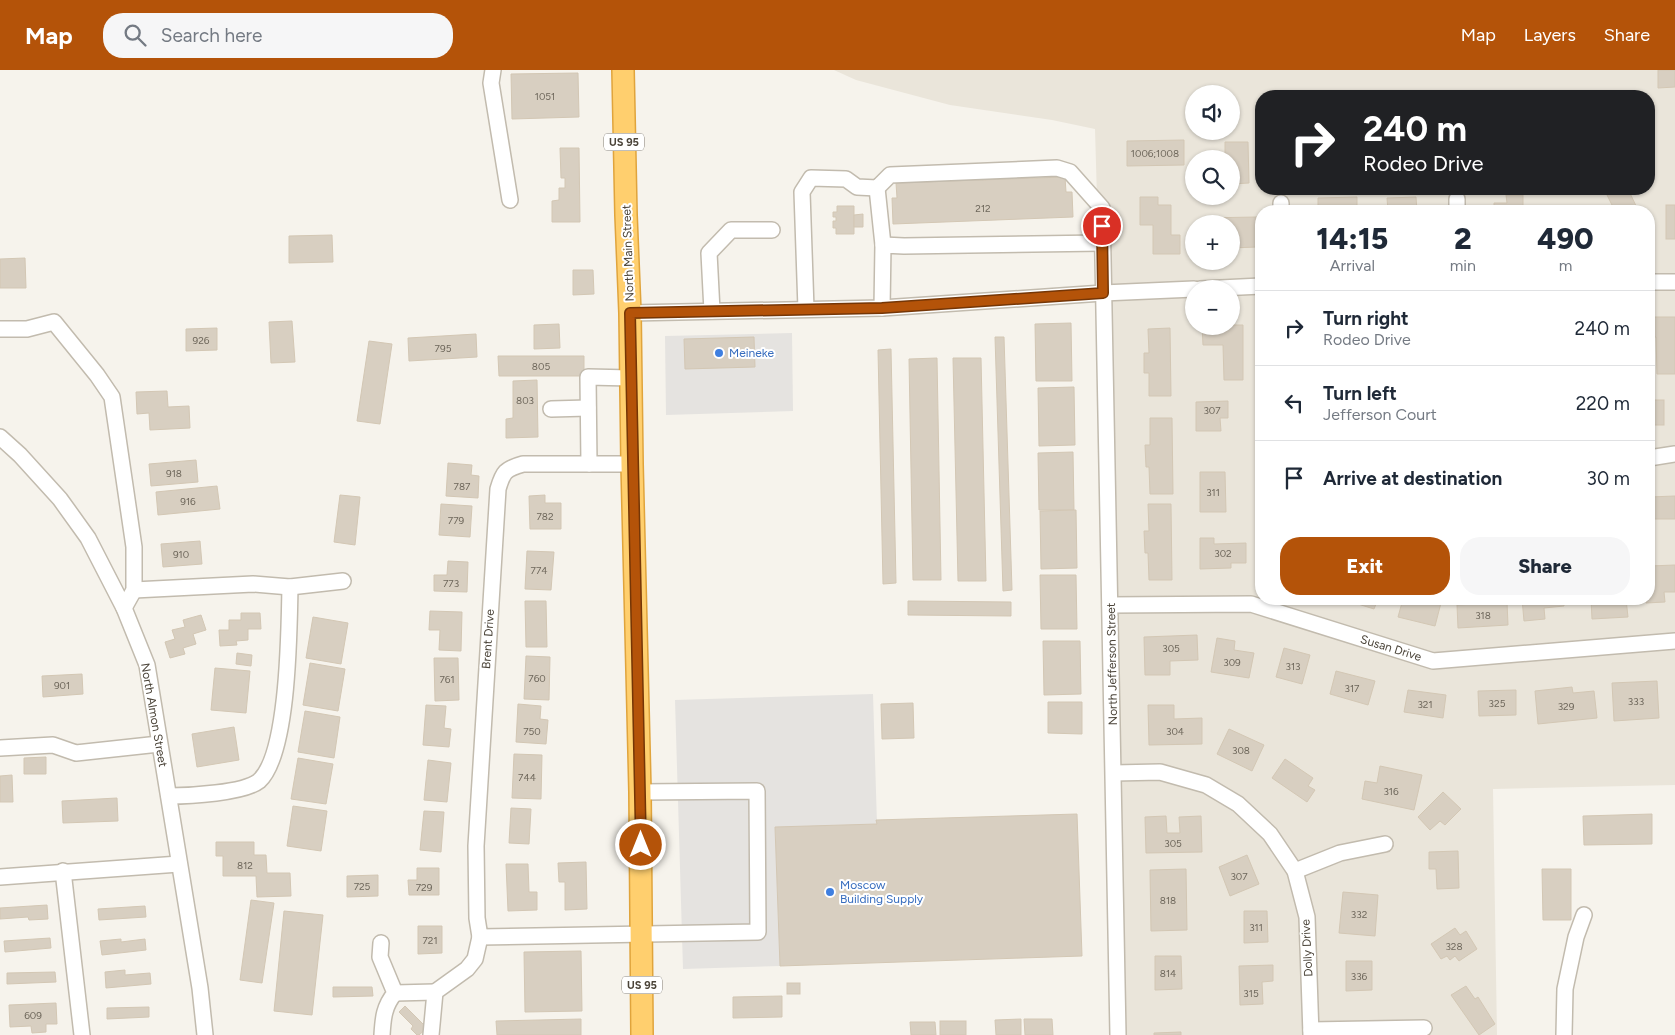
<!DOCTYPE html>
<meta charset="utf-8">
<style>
:root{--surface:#fff;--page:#f6f6f7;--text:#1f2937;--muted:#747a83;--line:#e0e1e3;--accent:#b45309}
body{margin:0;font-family:Figtree,sans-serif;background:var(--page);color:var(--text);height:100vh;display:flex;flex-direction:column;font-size:19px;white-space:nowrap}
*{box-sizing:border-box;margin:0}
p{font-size:16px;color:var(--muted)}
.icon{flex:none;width:28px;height:28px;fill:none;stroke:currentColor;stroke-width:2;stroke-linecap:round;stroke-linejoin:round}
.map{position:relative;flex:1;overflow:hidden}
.details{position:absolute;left:1255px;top:135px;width:400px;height:400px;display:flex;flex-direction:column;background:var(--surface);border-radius:20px;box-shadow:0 1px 4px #0004}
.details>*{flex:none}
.top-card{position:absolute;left:1255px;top:20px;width:400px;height:105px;border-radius:20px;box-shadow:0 1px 4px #0004;background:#202124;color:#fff;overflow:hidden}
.controls{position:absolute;left:1185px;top:15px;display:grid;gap:10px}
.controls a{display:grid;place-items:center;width:55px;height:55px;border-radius:50%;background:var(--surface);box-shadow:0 1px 4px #0004;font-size:25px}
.pin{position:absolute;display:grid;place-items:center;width:42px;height:42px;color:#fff;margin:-21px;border:2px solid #fff;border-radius:50%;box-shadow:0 1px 5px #0007}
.me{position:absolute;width:55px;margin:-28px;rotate:0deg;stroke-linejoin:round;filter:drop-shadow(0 0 4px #0008)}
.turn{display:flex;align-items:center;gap:18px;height:105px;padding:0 25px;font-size:22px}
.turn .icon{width:65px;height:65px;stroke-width:2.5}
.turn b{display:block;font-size:35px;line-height:42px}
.eta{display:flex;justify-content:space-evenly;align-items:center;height:85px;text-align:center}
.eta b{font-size:30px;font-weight:800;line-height:35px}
.cta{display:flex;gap:10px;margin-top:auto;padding:10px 25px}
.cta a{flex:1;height:58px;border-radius:20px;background:var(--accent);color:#fff;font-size:20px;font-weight:800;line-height:58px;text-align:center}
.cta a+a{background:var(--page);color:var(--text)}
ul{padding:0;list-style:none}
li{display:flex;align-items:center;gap:15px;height:75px;padding:0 25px;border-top:1px solid var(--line)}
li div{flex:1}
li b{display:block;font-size:19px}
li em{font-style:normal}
header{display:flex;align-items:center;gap:30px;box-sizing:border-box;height:70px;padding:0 25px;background:var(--accent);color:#fff}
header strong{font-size:24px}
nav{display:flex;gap:28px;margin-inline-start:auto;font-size:18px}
.search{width:350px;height:45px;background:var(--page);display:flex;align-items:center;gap:12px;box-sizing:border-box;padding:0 18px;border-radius:20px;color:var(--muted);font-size:19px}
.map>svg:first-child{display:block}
.residential{fill:#eae5da;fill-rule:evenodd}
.parking{fill:#e5e3e0}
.building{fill:#d8cfc1;stroke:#d3c7b4}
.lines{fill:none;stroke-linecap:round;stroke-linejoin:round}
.minor-casing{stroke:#c2bbae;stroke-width:18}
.highway-casing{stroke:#e0a43c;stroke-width:24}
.minor{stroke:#fff;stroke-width:15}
.highway{stroke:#ffcf6e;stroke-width:21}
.route-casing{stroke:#753606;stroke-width:12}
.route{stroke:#b45309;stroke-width:9}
.shop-dot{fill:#3f7fe0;stroke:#fff;stroke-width:2}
.labels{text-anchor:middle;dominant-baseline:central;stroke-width:4;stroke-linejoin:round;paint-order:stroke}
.number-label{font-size:10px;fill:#6e675b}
.shield{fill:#fff;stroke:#817c74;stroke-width:1}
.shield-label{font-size:11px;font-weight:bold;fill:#4b4439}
.street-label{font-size:12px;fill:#4b4439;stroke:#fff}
.shop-label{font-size:12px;fill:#366cbe;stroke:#fff;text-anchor:start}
</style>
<header>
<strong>Map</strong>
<div class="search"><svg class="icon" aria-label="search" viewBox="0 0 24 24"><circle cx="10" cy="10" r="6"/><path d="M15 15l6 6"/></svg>Search here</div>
<nav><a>Map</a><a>Layers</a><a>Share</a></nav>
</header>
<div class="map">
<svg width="1675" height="965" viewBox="0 0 1675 965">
<rect width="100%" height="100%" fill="#f6f3ec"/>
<!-- residential -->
<path class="residential" d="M 834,0 L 1675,0 L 1675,715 L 1493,719 L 1497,965 L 1121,965 L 1095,59 L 1052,50 L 950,35 L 856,10 ZM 1194,24 L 1231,24 L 1231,61 L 1194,61 ZM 1261,26 L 1649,26 L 1649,119 L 1261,119 ZM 1194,89 L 1231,89 L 1231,126 L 1194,126 ZM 1261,141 L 1649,141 L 1649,529 L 1261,529 ZM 1194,154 L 1231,154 L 1231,191 L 1194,191 ZM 1194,219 L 1231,219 L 1231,256 L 1194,256 Z"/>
<!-- parking -->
<g class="parking">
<polygon points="792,263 793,341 666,345 665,266"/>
<polygon points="873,624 877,754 775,758 780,896 683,899 675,630"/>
</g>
<!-- building -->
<g class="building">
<polygon points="1658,0 1675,0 1675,17 1658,18"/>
<polygon points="578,3 579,47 512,49 511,4"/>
<polygon points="1184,70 1184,95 1127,96 1127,71"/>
<polygon points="1225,72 1248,72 1249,113 1231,114 1231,89 1225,89"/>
<polygon points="560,78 579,78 580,152 552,152 552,131 559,130 559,118 565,118 565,108 561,108"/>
<polygon points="1065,107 1066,122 1072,122 1073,147 893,154 892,128 897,128 896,113"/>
<polygon points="1620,119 1628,119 1638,140 1615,141 1607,125"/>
<polygon points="1506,125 1523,125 1523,141 1494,141 1494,133 1507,133"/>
<polygon points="1140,127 1158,127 1158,135 1171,135 1171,165 1180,165 1180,184 1153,184 1153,155 1140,155"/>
<polygon points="1357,127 1357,141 1318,141 1318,128"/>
<polygon points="1416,127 1417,141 1427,141 1388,141 1387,128"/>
<rect x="1666" y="135" width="9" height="34"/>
<polygon points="837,136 854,136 854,164 836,164 836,158 833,158 833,151 836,151 836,147 833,147 833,142 837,142"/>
<polygon points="863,144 863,157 854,157 854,145"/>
<polygon points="1257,147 1257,177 1231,178 1231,154 1201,154 1201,148"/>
<polygon points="332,165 333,192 289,193 289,166"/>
<polygon points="25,188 26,218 0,218 0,189"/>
<polygon points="573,200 593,200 594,224 573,225"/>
<polygon points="1649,247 1675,247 1675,304 1657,304 1656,267 1649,267"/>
<polygon points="292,251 295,292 271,293 269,252"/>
<polygon points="1071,253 1072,311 1036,311 1035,254"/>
<polygon points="559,254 560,278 534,279 534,255"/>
<polygon points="1231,255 1243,255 1243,310 1224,310 1223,275 1203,275 1202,256"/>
<polygon points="217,258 217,280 186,281 186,259"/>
<polygon points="1170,258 1171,326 1149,326 1149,303 1144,303 1144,283 1149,283 1148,259"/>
<polygon points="476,264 477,287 409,291 408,268"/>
<polygon points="754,267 755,297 685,299 684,269"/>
<polygon points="995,267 1004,267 1012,520 1003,521"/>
<polygon points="369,271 392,274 380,354 357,351"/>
<polygon points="891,279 896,513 883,514 878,280"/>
<polygon points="498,286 584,286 584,306 499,306"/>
<polygon points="937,288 941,510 913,510 909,289"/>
<polygon points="953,288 981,288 986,511 958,511"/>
<polygon points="537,310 538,367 506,368 506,349 513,348 513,311"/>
<polygon points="1074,317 1075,375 1039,376 1038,318"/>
<polygon points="167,321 168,337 189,336 190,358 150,360 149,343 137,344 136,322"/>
<rect x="1649" y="330" width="15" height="25"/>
<polygon points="1228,331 1228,348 1220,348 1221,361 1196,361 1196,332"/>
<polygon points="1150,348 1172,348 1173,424 1150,424 1149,397 1146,397 1145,375 1150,375"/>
<polygon points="1073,382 1074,440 1039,440 1038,383"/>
<polygon points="196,390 198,412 151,416 149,394"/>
<polygon points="448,393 472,395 471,405 479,406 478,428 446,426"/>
<polygon points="1200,402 1225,402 1226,442 1200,442"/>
<polygon points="217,416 220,439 158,445 156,422"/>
<polygon points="340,425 360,427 355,475 334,472"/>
<polygon points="545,425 545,433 561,433 561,459 530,459 529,426"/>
<polygon points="1675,426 1675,449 1649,449 1649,427"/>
<polygon points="441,434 472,436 470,467 439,465"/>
<polygon points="1148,434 1171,434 1172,510 1149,510 1148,483 1145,483 1144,461 1149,461"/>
<polygon points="1076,440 1077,498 1041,499 1040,441"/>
<polygon points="1200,468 1214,468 1214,474 1246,473 1246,493 1231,493 1231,498 1200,499"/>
<polygon points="200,471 202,494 163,497 161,474"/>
<polygon points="527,481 554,482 551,520 525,519"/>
<polygon points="448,491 468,492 467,522 434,521 434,505 447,505"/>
<polygon points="1675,495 1675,522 1664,522 1665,532 1646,533 1646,529 1649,529 1649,496"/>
<polygon points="1040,505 1076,505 1077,559 1041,559"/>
<polygon points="1359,529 1378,529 1374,539 1358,534"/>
<polygon points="1403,529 1442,529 1435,556 1398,547"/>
<polygon points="1522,529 1564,529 1564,536 1544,538 1545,549 1524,551"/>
<polygon points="1591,529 1626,529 1628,547 1592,549"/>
<polygon points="525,531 546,531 547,577 526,577"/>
<polygon points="908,531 1011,532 1011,546 908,545"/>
<polygon points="1507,532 1508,555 1458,558 1457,535"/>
<polygon points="430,541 462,542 461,581 439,580 440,560 429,560"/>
<polygon points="241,543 260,543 261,559 248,559 248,570 236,571 237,575 220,576 219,560 229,560 229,550 241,550"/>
<polygon points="201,545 206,560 193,564 196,574 183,578 185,584 170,588 165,572 175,569 172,560 185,557 183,550"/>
<polygon points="313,547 348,553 341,594 306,588"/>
<polygon points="1197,565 1198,590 1170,591 1170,605 1145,605 1144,567"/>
<polygon points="1217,568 1235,571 1234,580 1254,583 1249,608 1211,602"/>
<polygon points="1043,571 1080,571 1081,624 1044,625"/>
<polygon points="1284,578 1310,585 1302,614 1276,607"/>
<polygon points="237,583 252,585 251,596 236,594"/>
<polygon points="526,586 550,587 549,630 524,629"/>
<polygon points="434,588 458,588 459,630 435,631"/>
<polygon points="310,593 345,599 338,641 303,635"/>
<polygon points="215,598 250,601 246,643 211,640"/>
<polygon points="1336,601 1375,611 1368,635 1330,624"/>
<polygon points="82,604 83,624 43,627 42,606"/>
<polygon points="1657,611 1659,648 1614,651 1612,613"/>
<polygon points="1572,617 1573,623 1594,621 1597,648 1538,654 1535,621"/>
<polygon points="1408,620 1446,625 1443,648 1404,642"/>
<polygon points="1516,620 1516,645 1479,646 1478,621"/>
<polygon points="1048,632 1082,632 1082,664 1048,663"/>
<polygon points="913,633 914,668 882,669 881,634"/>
<polygon points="518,634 541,636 540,649 548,650 546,674 516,672"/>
<polygon points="426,635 446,636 444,658 451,659 449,677 423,675"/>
<polygon points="1148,635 1174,635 1174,649 1202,648 1202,674 1149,675"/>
<polygon points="305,641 340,647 334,688 298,682"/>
<polygon points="234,657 239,690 197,697 192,664"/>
<polygon points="1229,659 1264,675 1252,701 1217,684"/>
<polygon points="514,684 542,685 541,729 512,728"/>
<polygon points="46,687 46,704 24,704 24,688"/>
<polygon points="298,688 333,694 326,734 291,729"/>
<polygon points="1285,689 1313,708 1308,716 1315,720 1307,732 1272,708"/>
<polygon points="428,690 451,693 447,732 424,730"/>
<polygon points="1380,696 1422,705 1414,740 1362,729 1365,711 1377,713"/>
<polygon points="12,705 13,732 0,732 0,706"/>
<polygon points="1443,722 1461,739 1445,755 1440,751 1430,760 1418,747"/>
<polygon points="117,728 118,751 63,753 62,731"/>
<polygon points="293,736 327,741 321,781 287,776"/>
<polygon points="511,738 531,739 529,774 509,773"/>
<polygon points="424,741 444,742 441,782 420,780"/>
<polygon points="1077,744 1082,886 780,896 775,757 877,754 876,750"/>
<polygon points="1652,744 1652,774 1584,775 1583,746"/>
<polygon points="1166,746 1167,763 1180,763 1179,747 1201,746 1202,782 1146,783 1145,747"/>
<polygon points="216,772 254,772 254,785 266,785 267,803 290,803 291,826 257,827 256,806 223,806 223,786 216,786"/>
<polygon points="1458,781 1459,818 1437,819 1436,799 1429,799 1429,782"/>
<polygon points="1247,785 1259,814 1230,826 1219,797"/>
<polygon points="586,792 587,839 565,840 565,812 559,812 558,793"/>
<polygon points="506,794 528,794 529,822 537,822 537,840 508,841"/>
<polygon points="417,798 439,798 439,825 409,825 408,810 417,810"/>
<polygon points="1186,799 1187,860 1151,861 1150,800"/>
<polygon points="1542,799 1571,799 1571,850 1543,850"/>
<polygon points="378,805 378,826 347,827 347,806"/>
<polygon points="1343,822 1378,825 1375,866 1339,863"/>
<polygon points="251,830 274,833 262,913 240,910"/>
<polygon points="47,835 48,849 29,850 28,847 0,849 0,838"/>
<polygon points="145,836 146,847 99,850 98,839"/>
<polygon points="284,841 323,845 312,945 274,941"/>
<polygon points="1244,841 1267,841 1268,872 1244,873"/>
<polygon points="418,856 442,856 442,883 418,884"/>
<polygon points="1455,858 1460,865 1466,861 1477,879 1459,891 1455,886 1450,890 1447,886 1441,889 1431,874"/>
<polygon points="50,868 51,878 5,882 4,871"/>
<polygon points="121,869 121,872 145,869 146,880 102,885 100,871"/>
<polygon points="581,881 582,941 525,942 524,882"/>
<polygon points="1155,886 1181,886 1182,919 1155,920"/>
<polygon points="1346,891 1372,891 1372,920 1346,921"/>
<polygon points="1273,895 1273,911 1262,912 1263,934 1240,935 1239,896"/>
<polygon points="125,900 125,905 150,903 151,914 106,918 105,902"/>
<polygon points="55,902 56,912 7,914 7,903"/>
<rect x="787" y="913" width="13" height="11"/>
<polygon points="1466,916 1475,929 1478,927 1495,954 1479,965 1451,925"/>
<polygon points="333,917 372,917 373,926 333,927"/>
<polygon points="782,926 782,947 733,948 733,927"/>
<polygon points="56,933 57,954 46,954 46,962 32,963 31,956 10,957 9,935"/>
<polygon points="405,936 427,958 419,965 417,965 411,959 413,956 399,942"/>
<polygon points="149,937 149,947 107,949 107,938"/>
<polygon points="581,949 581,965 497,965 496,951"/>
<polygon points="1021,949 1021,965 996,965 995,950"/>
<polygon points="1024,949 1052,949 1053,965 1025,965"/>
<rect x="940" y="951" width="26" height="14"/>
<polygon points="910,952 935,952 936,965 911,965"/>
<polygon points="1181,962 1181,965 1154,965 1154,963"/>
</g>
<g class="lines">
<defs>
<g id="minor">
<polyline points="493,0 491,13 510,130"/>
<polyline points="877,118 883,175"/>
<polyline points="1457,129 1457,141"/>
<polyline points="1281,133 1281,141"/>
<polyline points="1649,212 1675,212"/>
<polyline points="1200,219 1261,216"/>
<polyline points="882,238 883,175 904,176 1102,173"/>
<polyline points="806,239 802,122 811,108 846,109 857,117 877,118 890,105 1057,98 1070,102 1102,138 1118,965"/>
<polyline points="712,241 709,183 731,160 772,160"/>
<polyline points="630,243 882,238 1103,223 1194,219"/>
<polyline points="0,259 27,259 54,252 97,305 112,327 134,477 134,520 124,538"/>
<polyline points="551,339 588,338"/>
<polyline points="0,367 20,385 60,429 88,468 124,538 147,595 200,918 205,965"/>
<polyline points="1649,388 1675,384"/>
<polyline points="589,394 588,307 631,308"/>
<path d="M 632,394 L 523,394 C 505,399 503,402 498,419 L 476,776 L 477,848 L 480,867 L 758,862 L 757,721 L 640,722"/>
<polyline points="134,520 253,514 290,517 343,511"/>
<polyline points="1110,535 1251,534 1433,591 1675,571"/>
<polyline points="0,678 53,675 76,683 159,674"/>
<polyline points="1114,703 1160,702 1206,715 1238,734 1270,764 1295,801 1307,847 1311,965"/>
<path d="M 169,726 C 189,726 244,723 259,711 C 289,684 289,558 290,517"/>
<polyline points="63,801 82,965"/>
<polyline points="1295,801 1340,783 1385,774"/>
<polyline points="0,807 179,794"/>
<path d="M 381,873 L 380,887 L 395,923 C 384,936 383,948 382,965"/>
<polyline points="395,923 435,922"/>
<polyline points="1311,960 1424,958"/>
<polyline points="431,965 435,922 467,899 475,889 480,867"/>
<polyline points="1564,965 1565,919 1576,867 1584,845"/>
</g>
<polyline id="highway" points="623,0 626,145 630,243 632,394 640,722 642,965"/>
</defs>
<!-- minor casing -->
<use href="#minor" class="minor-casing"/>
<!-- highway casing -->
<use href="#highway" class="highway-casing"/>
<!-- minor -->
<use href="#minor" class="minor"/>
<!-- highway -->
<use href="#highway" class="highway"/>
</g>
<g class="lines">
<defs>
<polyline id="route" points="641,775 630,243 882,238 1103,223 1102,156"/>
</defs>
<!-- route casing -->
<use href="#route" class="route-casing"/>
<!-- route -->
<use href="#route" class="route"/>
</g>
<!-- markers -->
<g class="shop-dot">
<circle cx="719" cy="283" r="5"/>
<circle cx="830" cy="822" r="5"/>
</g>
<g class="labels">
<!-- number labels -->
<g class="number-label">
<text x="545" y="26">1051</text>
<text x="1155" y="83">1006;1008</text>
<text x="983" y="138">212</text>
<text x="201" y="270">926</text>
<text x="443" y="278">795</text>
<text x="541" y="296">805</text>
<text x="525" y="330">803</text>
<text x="1212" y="340">307</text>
<text x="174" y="403">918</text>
<text x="462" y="416">787</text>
<text x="1213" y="422">311</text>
<text x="188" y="431">916</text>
<text x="545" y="446">782</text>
<text x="456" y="450">779</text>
<text x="1223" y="483">302</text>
<text x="181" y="484">910</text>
<text x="539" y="500">774</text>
<text x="451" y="513">773</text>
<text x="1483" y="545">318</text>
<text x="1171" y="578">305</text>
<text x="1232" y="592">309</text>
<text x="1293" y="596">313</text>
<text x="537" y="608">760</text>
<text x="447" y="609">761</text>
<text x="62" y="615">901</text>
<text x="1352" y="618">317</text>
<text x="1636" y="631">333</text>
<text x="1497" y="633">325</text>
<text x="1425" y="634">321</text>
<text x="1566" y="636">329</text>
<text x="532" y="661">750</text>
<text x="1175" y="661">304</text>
<text x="1241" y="680">308</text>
<text x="527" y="707">744</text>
<text x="1391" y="721">316</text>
<text x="1173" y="773">305</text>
<text x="245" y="795">812</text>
<text x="1239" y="806">307</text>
<text x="362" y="816">725</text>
<text x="424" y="817">729</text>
<text x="1168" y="830">818</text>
<text x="1359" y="844">332</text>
<text x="1256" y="857">311</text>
<text x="430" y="870">721</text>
<text x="1454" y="876">328</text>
<text x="1168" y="903">814</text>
<text x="1359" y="906">336</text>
<text x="1251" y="923">315</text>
<text x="33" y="945">609</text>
</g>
<!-- shield labels -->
<g class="shield">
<rect x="604" y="63.5" width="40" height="17" rx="4"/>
<rect x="622" y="906.5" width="40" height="17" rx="4"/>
</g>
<g class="shield-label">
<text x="624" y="72">US 95</text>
<text x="642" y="915">US 95</text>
</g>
<!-- street labels -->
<g class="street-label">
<text transform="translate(628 183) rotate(-92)">North Main Street</text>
<text transform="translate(488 569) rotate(-86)">Brent Drive</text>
<text transform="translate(1391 578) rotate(17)">Susan Drive</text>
<text transform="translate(1112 594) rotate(-91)">North Jefferson Street</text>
<text transform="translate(154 645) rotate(80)">North Almon Street</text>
<text transform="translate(1307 878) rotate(-93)">Dolly Drive</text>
</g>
<!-- shop labels -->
<g class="shop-label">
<text x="729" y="283">Meineke</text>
<text x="840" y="815">Moscow<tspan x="840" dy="14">Building Supply</tspan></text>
</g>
</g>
</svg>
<div class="controls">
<a><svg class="icon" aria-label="sound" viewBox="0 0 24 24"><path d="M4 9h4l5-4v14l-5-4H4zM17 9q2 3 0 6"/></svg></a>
<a><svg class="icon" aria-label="search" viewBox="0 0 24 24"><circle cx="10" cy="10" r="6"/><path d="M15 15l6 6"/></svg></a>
<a>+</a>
<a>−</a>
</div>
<div class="pin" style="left:1102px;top:156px;background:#d93025"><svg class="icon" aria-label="arrive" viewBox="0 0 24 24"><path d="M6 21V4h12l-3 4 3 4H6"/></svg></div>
<svg class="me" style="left:641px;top:775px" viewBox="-20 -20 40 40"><circle r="17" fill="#b45309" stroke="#fff" stroke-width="3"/><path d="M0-11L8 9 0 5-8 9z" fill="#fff"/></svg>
<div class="top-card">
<div class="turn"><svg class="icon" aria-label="right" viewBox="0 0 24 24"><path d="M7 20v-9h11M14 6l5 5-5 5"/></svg><div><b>240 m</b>Rodeo Drive</div></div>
</div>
<section class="details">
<div class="eta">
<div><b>14:15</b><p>Arrival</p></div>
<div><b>2</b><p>min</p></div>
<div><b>490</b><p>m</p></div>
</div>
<ul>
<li><svg class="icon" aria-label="right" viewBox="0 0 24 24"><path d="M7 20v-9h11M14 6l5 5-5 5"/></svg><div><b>Turn right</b><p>Rodeo Drive</p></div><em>240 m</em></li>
<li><svg class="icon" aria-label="left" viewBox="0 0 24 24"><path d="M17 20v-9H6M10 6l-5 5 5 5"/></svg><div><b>Turn left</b><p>Jefferson Court</p></div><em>220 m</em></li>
<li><svg class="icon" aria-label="arrive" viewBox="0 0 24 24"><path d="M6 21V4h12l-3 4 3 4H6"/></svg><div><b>Arrive at destination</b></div><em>30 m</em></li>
</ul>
<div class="cta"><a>Exit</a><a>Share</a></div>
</section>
</div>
